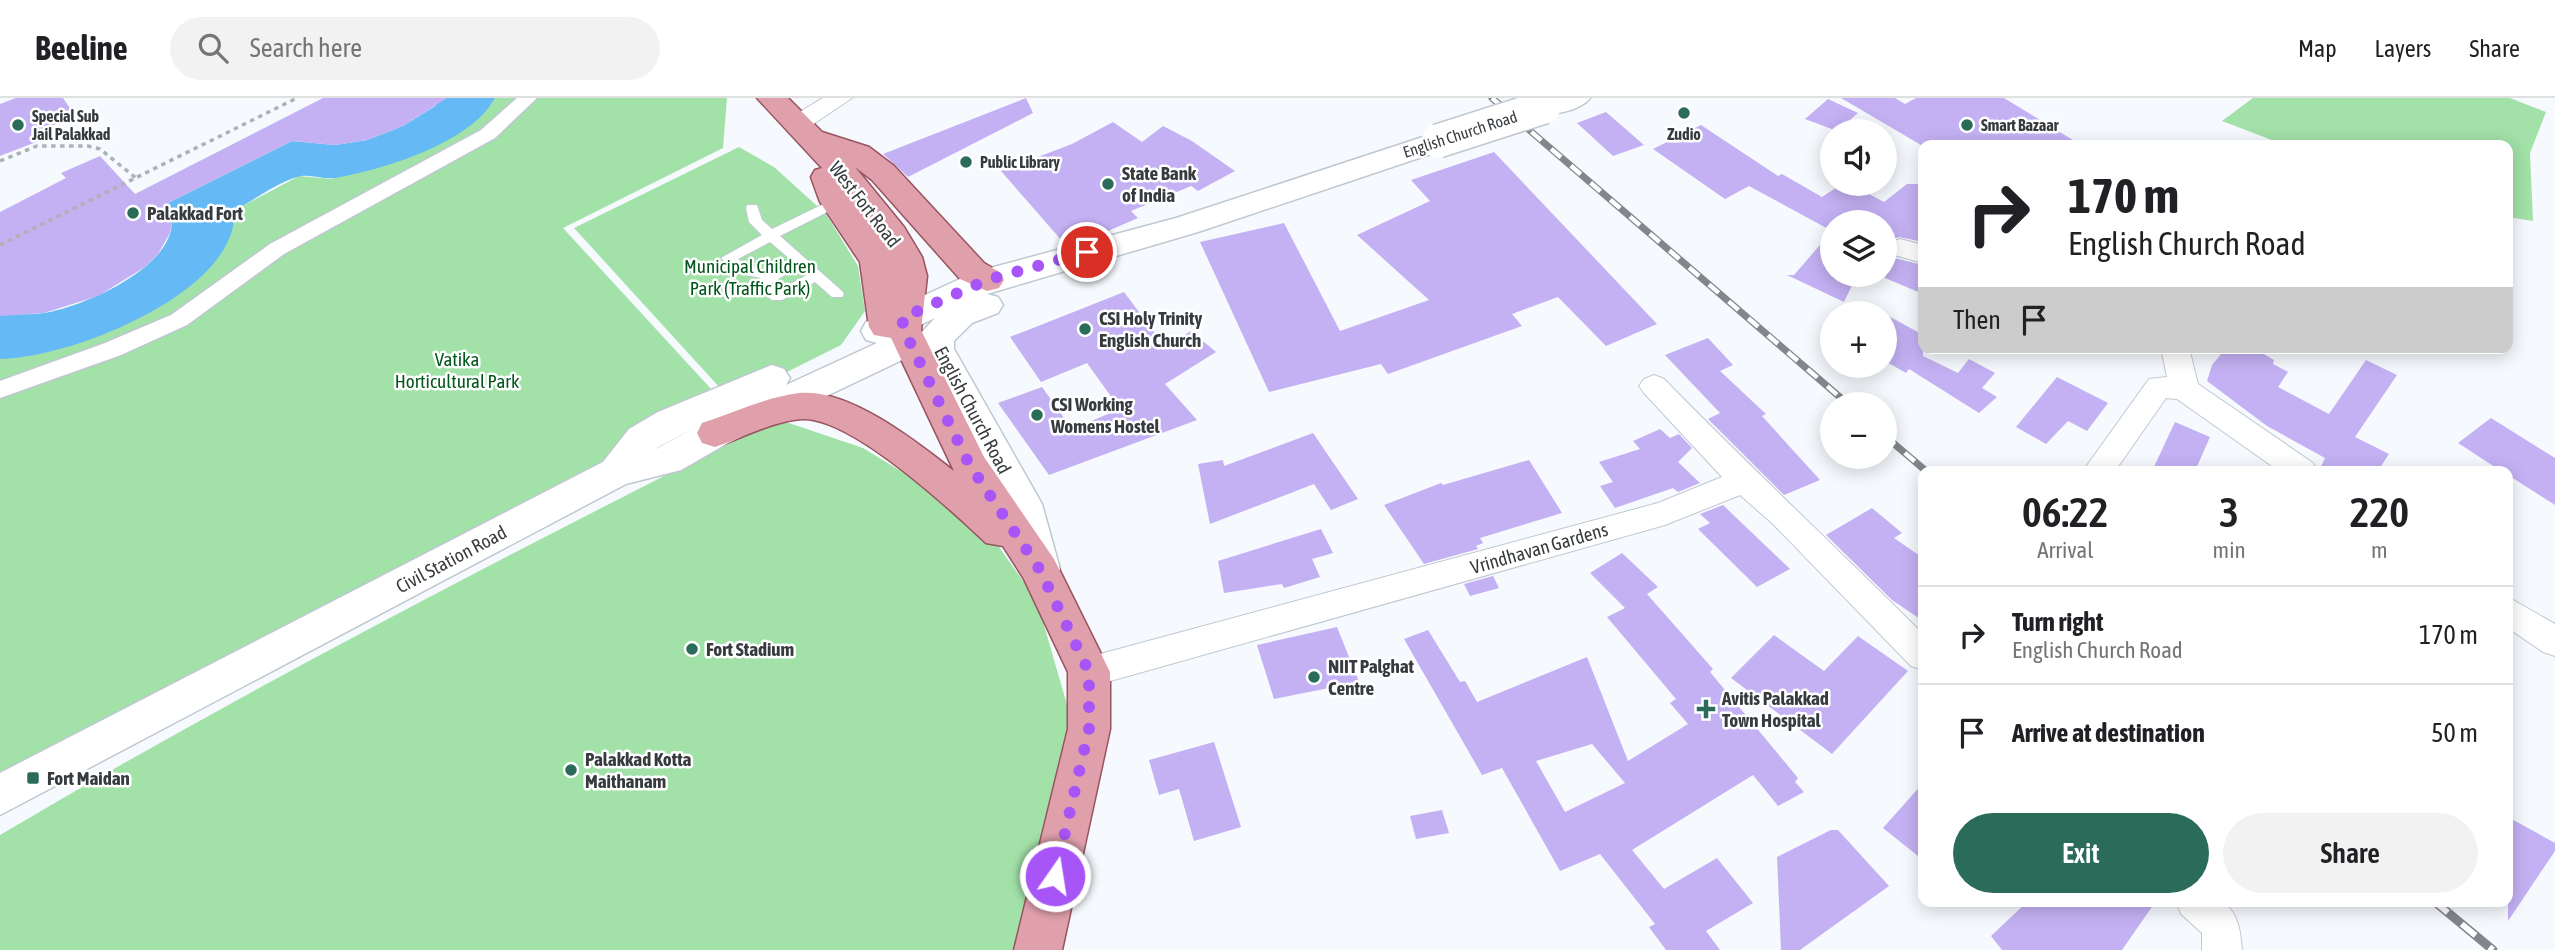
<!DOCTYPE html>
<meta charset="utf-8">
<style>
:root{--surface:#fff;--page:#f2f2f2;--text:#202124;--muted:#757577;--line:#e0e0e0;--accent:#2a6b5a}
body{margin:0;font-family:"Asap Condensed",sans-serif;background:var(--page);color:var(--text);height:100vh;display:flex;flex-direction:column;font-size:26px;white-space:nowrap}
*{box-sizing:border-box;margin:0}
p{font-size:23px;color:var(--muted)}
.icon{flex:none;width:38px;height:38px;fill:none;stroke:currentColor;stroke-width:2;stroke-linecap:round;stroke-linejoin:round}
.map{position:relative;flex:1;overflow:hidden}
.details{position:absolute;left:1918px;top:368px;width:595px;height:441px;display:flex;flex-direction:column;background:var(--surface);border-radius:14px;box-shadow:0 4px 18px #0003}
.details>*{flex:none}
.guide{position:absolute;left:1918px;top:42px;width:595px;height:214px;border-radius:14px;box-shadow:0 4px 18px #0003;background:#fff;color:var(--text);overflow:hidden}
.buttons{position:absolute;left:1820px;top:21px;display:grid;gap:14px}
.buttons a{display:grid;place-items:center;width:77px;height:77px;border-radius:50%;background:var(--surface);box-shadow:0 4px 18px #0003;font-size:35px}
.pin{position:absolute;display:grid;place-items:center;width:60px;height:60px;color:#fff;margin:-30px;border:4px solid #fff;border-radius:50%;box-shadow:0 2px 7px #0007}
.me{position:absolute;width:77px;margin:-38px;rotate:13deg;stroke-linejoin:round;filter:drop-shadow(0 0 5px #0008)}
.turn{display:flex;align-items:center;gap:24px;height:147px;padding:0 35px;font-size:32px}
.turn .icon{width:91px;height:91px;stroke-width:2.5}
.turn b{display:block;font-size:49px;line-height:60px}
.then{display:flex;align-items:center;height:66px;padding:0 35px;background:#0003;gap:14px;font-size:26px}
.eta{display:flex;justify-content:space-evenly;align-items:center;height:119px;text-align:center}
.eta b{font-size:42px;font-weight:600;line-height:49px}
.primary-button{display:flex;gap:14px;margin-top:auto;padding:14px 35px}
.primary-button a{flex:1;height:80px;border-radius:42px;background:var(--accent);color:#fff;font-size:28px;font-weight:600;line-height:80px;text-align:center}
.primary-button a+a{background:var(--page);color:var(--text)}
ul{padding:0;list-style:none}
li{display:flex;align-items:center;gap:21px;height:98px;padding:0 35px;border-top:2px solid var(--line)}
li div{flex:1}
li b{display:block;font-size:26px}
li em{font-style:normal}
header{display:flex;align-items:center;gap:42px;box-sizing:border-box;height:98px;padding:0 35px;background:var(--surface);border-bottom:2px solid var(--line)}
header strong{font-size:33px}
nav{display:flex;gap:38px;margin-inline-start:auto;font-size:24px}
.search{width:490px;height:63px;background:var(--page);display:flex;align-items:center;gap:18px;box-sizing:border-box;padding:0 24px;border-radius:38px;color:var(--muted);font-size:26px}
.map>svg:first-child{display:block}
.green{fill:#a2e1a8}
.water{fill:#65baf5}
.building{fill:#c4b1f4;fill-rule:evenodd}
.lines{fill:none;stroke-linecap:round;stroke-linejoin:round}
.service-casing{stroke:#bfc8d1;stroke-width:2}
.pedestrian-casing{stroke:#bfc8d1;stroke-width:3}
.minor-casing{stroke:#bfc8d1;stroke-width:2}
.secondary-casing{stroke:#bfc8d1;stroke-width:3}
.primary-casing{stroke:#985460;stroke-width:3}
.path{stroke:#aeb2b5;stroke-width:3.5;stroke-dasharray:4.5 4.5;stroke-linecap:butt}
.service{fill:#fff;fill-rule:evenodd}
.pedestrian{fill:#fff;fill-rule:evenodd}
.minor{fill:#fff;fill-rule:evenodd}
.secondary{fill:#fff;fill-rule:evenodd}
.primary{fill:#e0a0ab;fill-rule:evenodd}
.rail-far1-casing{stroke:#83878b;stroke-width:7}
.rail-casing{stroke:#83878b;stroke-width:9}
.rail-far1{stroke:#fff;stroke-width:4.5;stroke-dasharray:13;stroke-linecap:butt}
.rail{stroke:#fff;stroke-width:6;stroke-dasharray:18;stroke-linecap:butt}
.secondary-bridge-casing{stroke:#bfc8d1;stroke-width:36;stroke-linecap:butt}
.secondary-bridge{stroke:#fff;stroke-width:33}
.route{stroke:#a855f7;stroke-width:12;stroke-dasharray:0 21.6}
.poi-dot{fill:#2a6b5a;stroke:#fff;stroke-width:2.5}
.labels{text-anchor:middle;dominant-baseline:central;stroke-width:5;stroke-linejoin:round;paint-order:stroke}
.far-poi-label{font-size:16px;font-weight:bold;fill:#373b3e;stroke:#fff;text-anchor:start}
.far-street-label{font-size:16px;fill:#373b3e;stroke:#fff}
.poi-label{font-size:19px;font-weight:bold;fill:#373b3e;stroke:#fff;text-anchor:start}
.street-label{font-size:19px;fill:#373b3e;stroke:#fff}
.park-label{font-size:19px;fill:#00571b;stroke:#fff}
</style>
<header>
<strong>Beeline</strong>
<div class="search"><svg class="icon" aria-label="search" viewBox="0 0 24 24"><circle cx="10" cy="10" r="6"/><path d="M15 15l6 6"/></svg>Search here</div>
<nav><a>Map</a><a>Layers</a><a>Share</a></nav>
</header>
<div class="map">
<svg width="2555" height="852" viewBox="0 0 2555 852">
<rect width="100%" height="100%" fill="#f6fafe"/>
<!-- green -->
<g class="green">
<polygon points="495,0 727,0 723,50 563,130 724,305 0,674 0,261 234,124 235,112 299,78 332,81 491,7"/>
<polygon points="2253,0 2510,0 2546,14 2530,55 2533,123 2508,119 2508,47 2285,47 2222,23"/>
<polygon points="739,49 774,69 826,116 858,168 865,213 841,247 731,302 574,130"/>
<path d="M 777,321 L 863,350 L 922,386 L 997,446 L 1037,503 L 1072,624 L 1014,852 L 0,852 L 0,737 C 253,587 515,453 777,321 Z"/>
</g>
<!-- water -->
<path class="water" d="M 441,0 L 495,0 C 471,45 382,72 335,80 C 323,82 309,75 297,79 C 277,85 255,101 236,112 C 234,122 233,134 228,143 C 200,207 66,260 0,261 L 0,216 C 14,216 30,217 44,215 C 82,209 162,174 171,132 C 173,122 168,115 164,107 L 292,43 L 335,47 L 367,42 L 403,28 L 435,8 Z"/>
<!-- building -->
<g class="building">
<polygon points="16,0 63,0 76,19 39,32 44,41 0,58 0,6"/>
<polygon points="323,0 447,0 403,28 367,42 335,47 292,43 164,107 172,123 170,135 158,156 145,169 98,198 44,215 0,218 0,114 66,80 61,75 100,58 135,96"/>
<polygon points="1026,0 1033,15 908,79 883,56"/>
<polygon points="1841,0 1895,0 1905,6 1916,0 2004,0 2081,47 1921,47"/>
<polygon points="1828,1 1858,15 1837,33 1805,21"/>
<polygon points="1606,14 1644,47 1613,58 1577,25"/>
<polygon points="1113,24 1142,44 1163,28 1192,43 1235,73 1198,93 1191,88 1131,113 1138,120 1092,140 1086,133 1062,143 1001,73 1072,46"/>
<polygon points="1701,27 1778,78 1782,76 1822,99 1842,86 1850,86 1884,104 1907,86 1923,86 1923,144 1899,139 1890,142 1885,149 1890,159 1923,167 1923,196 1885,180 1885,124 1832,124 1832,133 1749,88 1725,101 1653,51"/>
<polygon points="1494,54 1657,226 1606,248 1558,199 1512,216 1522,228 1388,276 1381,266 1269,294 1200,144 1284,125 1340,233 1429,202 1357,137 1430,103 1411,82"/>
<polygon points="1832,133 1832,177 1857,177 1844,204 1787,177 1794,177"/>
<polygon points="1124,194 1165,249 1191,233 1216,254 1165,286 1197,322 1049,377 998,305 1042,289 1072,331 1120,311 1087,265 1041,284 1010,239"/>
<polygon points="1885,216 1923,237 1923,258 1958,275 1969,261 1995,275 1982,290 1997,299 1979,315 1909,271 1906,275 1885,263"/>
<polygon points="1708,240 1733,267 1720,273 1766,316 1762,318 1820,382 1784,397 1708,321 1720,315 1665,257"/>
<polygon points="2226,250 2253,250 2274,262 2273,266 2288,274 2278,289 2329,316 2366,262 2397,277 2355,339 2389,356 2378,373 2319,373 2325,360 2267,328 2207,283 2212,267"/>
<polygon points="2057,279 2108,305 2087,333 2068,323 2046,346 2016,329"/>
<polygon points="2491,320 2555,360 2555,407 2508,377 2508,373 2501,373 2458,345"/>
<polygon points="2175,324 2210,339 2195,373 2152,373"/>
<polygon points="1660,331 1670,340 1679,336 1692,350 1678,364 1700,385 1678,394 1673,390 1615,410 1600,388 1613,384 1599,364 1640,351 1633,343"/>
<polygon points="1313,335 1358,401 1331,412 1314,386 1210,426 1198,366 1223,362 1224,368"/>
<polygon points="1529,362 1562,415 1480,440 1483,445 1476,448 1478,451 1424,466 1384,407 1441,385 1443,387"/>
<polygon points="1723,407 1790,471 1757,489 1698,431 1710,425 1700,416"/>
<polygon points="1872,410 1902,435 1894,440 1923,460 1923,523 1892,502 1826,437"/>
<polygon points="1321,431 1333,455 1312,461 1320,479 1284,490 1282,486 1224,495 1218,463"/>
<path d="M 1622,455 L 1658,489 L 1647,496 L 1713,571 L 1710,574 L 1798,680 L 1795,684 L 1804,694 L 1778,708 L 1753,677 L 1632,752 L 1664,791 L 1717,760 L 1753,805 L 1706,833 L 1720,852 L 1666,852 L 1649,829 L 1655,826 L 1600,756 L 1560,773 L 1502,670 L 1482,677 L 1404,541 L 1428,532 L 1460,584 L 1465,583 L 1477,604 L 1587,559 L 1628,663 L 1688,626 L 1670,605 L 1676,601 L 1607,519 L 1625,510 L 1590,475 ZM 1592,646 L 1625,685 L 1565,714 L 1536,663 Z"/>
<polygon points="1493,478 1499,490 1470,498 1464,486"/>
<polygon points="1337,529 1359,584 1274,601 1257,547"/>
<polygon points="1774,537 1824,573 1858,538 1908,573 1832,656 1731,580"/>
<polygon points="1214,644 1241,729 1194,743 1179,691 1159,697 1149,662"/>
<polygon points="1923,685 1923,762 1883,730"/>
<polygon points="1442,712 1449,735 1416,741 1410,718"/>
<polygon points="2508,719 2555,745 2555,753 2508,823"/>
<polygon points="1831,732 1838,732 1889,788 1800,852 1781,852 1777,759"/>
<polygon points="2028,803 2156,803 2122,852 2002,852 1991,838"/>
</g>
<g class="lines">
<defs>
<path id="service" d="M 836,100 L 842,104 L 841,107 L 780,138 L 842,193 L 844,196 L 842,199 L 832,199 L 815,184 L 782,202 L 772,202 L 754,186 L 761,180 L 738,175 L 721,160 L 762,137 L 749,124 L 746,110 L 747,107 L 757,107 L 762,122 L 772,131 ZM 770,144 L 790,161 L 772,173 L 747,168 L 738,161 ZM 798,169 L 807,177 L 778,193 L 770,186 Z"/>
<polygon id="pedestrian" points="517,0 537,0 495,40 284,156 187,227 121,257 0,300 0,283 105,245 171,217 270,146 481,32"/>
<g id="minor">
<polygon points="823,0 852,0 806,31 788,31 785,26 788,21"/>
<polygon points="1900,141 1923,147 1923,165 1891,156 1887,150 1891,144"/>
<polygon points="2161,250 2189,250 2198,286 2313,365 2317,373 2279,373 2177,301 2166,300 2115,373 2083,373 2149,281 2167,279"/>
<path d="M 1654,277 L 1664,281 C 1749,368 1837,450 1923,536 L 1923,572 L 1911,568 L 1772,425 L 1740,397 L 1665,427 L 1089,589 L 1077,584 L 1072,574 L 1077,564 L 1089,559 L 1658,405 L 1722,379 L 1644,295 L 1639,288 L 1644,281 Z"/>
<polygon points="2508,499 2555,526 2555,558 2543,554 2508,530"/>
<path d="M 2176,803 L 2223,803 C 2239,818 2240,831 2242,852 L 2202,852 L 2202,835 L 2181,816 Z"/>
</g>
<g id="secondary">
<path d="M 1543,0 L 1590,0 C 1580,13 1549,19 1534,15 L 1529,9 L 1534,3 Z"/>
<path d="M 1438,34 L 1449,36 L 1453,43 L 1449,50 L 1198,134 L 987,196 L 998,199 L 1003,207 L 998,215 L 972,225 L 954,243 L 954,251 L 1042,406 L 1060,471 L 1054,482 L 1040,487 L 1026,482 L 1004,406 L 921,253 L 728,345 L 681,372 L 626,386 L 0,717 L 0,675 L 603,364 L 629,331 L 658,314 L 772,267 L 784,271 L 790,280 L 786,287 L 877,245 L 866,242 L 861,233 L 866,224 L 975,174 L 1176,120 ZM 935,220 L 921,235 L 910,232 ZM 701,326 L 658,350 L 655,351 Z"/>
</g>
<path id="primary" d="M 757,0 L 788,0 L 822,34 L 869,49 L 894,68 L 984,165 L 999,174 L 1004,182 L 999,190 L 987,193 L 960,181 L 872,82 L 855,69 L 904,129 L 922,159 L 927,178 L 921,232 L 984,359 L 1054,461 L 1110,574 L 1110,631 L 1062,852 L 1014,852 L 1068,631 L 1068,574 L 1024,481 L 1003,448 L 986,445 C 950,411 851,319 802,321 C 773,323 742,340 715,349 L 702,345 L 697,335 L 702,325 C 734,315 766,299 799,295 C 849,290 917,344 954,373 L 891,240 L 874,237 L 869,229 L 860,164 L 820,104 L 811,79 L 815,72 L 822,70 Z"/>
</defs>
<!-- service casing -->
<use href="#service" class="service-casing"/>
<!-- pedestrian casing -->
<use href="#pedestrian" class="pedestrian-casing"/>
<!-- minor casing -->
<use href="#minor" class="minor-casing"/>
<!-- secondary casing -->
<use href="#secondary" class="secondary-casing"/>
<!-- primary casing -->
<use href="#primary" class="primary-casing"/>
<!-- path -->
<g class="path">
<polyline points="0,63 37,48 88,48 100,51 136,80"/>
<polyline points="0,147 297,0"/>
</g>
<!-- service -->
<use href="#service" class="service"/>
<!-- pedestrian -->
<use href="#pedestrian" class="pedestrian"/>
<!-- minor -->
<use href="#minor" class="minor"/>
<!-- secondary -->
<use href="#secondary" class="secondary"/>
<!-- primary -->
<use href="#primary" class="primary"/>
<defs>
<g id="rail-far1">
<polyline points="1492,0 1848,306"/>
<polyline points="1885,338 1926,373"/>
</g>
<polyline id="rail" points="2434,803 2493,852"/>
</defs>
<!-- rail-far1 casing -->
<use href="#rail-far1" class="rail-far1-casing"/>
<!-- rail casing -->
<use href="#rail" class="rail-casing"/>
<!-- rail-far1 -->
<use href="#rail-far1" class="rail-far1"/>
<!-- rail -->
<use href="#rail" class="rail"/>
<defs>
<polyline id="secondary-bridge" points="1438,43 1544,9"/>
</defs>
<!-- secondary-bridge casing -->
<use href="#secondary-bridge" class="secondary-bridge-casing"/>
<!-- secondary-bridge -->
<use href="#secondary-bridge" class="secondary-bridge"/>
</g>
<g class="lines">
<!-- route -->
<polyline class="route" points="1055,778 1089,631 1089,574 1040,472 969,366 904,232 902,220 987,182 1087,154"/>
</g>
<!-- markers -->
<g class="poi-dot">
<circle cx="1684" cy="15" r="7"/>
<circle cx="18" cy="27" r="7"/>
<circle cx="1967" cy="27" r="7"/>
<circle cx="966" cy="64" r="7"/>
<circle cx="1108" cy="86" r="7"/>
<circle cx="133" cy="115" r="7"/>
<circle cx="1085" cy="231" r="7"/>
<circle cx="1037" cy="317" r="7"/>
<circle cx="692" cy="551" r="7"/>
<circle cx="1314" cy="579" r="7"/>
<path d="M1702.5 600.5h7v7h7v7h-7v7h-7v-7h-7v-7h7z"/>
<circle cx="571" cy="672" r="7"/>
<rect x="26" y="673" width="14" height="14" rx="3.5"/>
</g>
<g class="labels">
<!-- far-poi labels -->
<g class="far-poi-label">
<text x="32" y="18">Special Sub<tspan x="32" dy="18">Jail Palakkad</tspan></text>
<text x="1981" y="27">Smart Bazaar</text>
<text x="1684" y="36" text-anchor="middle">Zudio</text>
<text x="980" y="64">Public Library</text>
</g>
<!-- far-street labels -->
<g class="far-street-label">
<text transform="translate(1460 36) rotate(-18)">English Church Road</text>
</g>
<!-- poi labels -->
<g class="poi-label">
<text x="1122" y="75">State Bank<tspan x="1122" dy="22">of India</tspan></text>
<text x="147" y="115">Palakkad Fort</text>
<text x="1099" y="220">CSI Holy Trinity<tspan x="1099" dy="22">English Church</tspan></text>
<text x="1051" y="306">CSI Working<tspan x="1051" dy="22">Womens Hostel</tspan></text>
<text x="706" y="551">Fort Stadium</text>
<text x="1328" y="568">NIIT Palghat<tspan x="1328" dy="22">Centre</tspan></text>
<text x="1722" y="600">Avitis Palakkad<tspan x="1722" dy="22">Town Hospital</tspan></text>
<text x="585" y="661">Palakkad Kotta<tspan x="585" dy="22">Maithanam</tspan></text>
<text x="47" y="680">Fort Maidan</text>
</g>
<!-- street labels -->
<g class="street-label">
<text transform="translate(865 106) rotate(52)">West Fort Road</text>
<text transform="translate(973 312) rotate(62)">English Church Road</text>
<text transform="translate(1539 450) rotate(-16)">Vrindhavan Gardens</text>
<text transform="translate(451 461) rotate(-28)">Civil Station Road</text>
</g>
<!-- park labels -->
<g class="park-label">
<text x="750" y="168">Municipal Children<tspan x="750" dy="22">Park (Traffic Park)</tspan></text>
<text x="457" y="261">Vatika<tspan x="457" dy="22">Horticultural Park</tspan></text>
</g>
</g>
</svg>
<div class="buttons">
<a><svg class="icon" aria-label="sound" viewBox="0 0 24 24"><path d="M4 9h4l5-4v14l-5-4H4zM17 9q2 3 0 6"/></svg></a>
<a><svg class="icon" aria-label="layers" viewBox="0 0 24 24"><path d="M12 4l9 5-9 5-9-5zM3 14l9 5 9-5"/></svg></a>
<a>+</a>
<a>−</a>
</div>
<div class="pin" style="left:1087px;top:154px;background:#d93025"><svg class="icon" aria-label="arrive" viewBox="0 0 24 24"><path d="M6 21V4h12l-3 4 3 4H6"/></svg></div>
<svg class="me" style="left:1055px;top:778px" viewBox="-20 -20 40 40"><circle r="17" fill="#a855f7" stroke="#fff" stroke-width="3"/><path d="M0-11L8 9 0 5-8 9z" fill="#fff"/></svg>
<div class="guide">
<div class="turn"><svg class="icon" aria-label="right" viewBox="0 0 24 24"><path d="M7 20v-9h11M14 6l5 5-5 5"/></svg><div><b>170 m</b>English Church Road</div></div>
<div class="then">Then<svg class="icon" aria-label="arrive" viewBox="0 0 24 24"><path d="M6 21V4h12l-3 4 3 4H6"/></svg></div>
</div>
<section class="details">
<div class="eta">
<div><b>06:22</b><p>Arrival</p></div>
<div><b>3</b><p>min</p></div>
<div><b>220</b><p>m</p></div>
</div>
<ul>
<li><svg class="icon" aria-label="right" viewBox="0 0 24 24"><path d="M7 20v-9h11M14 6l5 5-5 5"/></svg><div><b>Turn right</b><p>English Church Road</p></div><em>170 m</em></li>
<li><svg class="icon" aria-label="arrive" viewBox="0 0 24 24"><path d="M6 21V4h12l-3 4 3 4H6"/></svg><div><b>Arrive at destination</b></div><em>50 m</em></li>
</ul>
<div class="primary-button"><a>Exit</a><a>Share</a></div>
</section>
</div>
